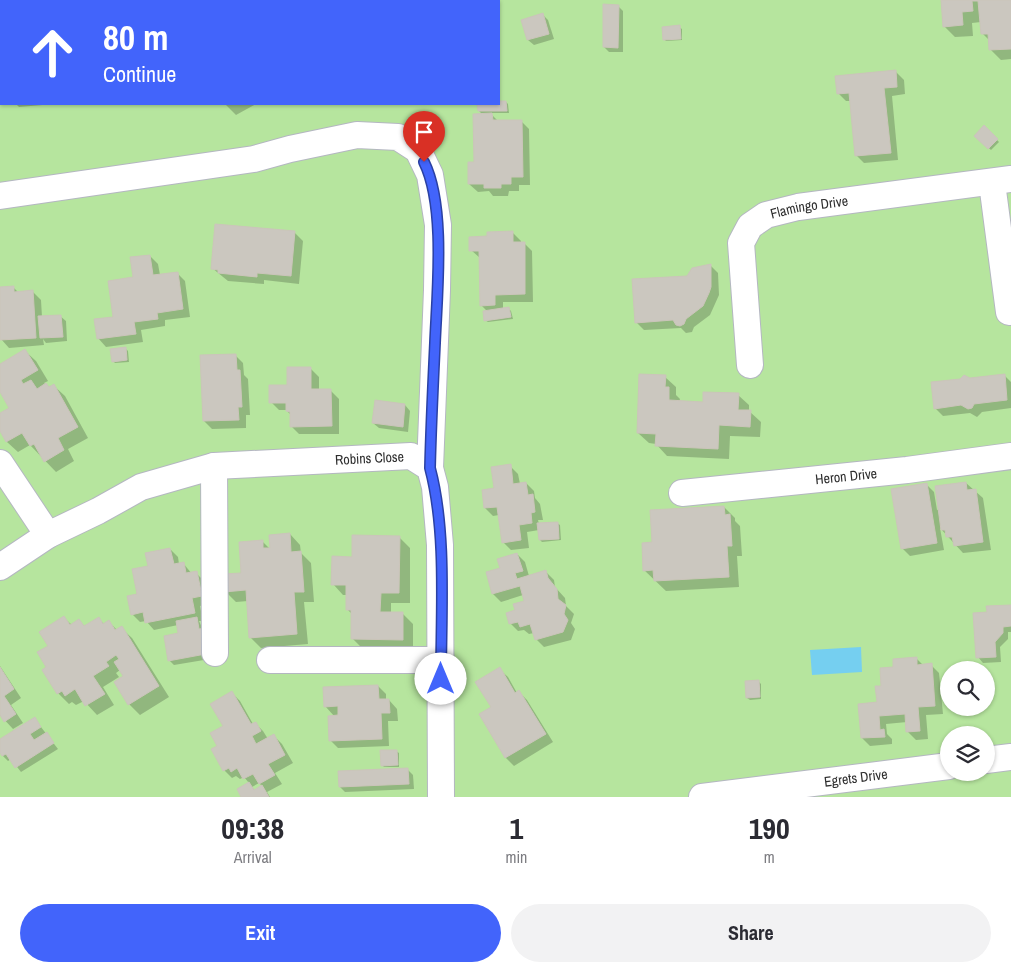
<!DOCTYPE html>
<style>
:root{--surface:#fff;--page:#f2f2f3;--text:#2b2b33;--muted:#7c7c81;--accent:#4264fb}
body{margin:0;font-family:"Archivo Narrow",sans-serif;background:var(--page);color:var(--text);height:100vh;display:flex;flex-direction:column;font-size:19px;white-space:nowrap}
*{box-sizing:border-box;margin:0}
p{font-size:16px;color:var(--muted)}
.icon{flex:none;width:28px;height:28px;fill:none;stroke:currentColor;stroke-width:2;stroke-linecap:round;stroke-linejoin:round}
.map{position:relative;height:797px;overflow:hidden}
.drawer{display:flex;flex-direction:column;background:var(--surface);flex:1}
.drawer>*{flex:none}
.hud{position:absolute;left:0px;top:0px;width:500px;height:105px;box-shadow:0 1px 4px #0004;background:#4264fb;color:#fff;overflow:hidden}
.controls{position:absolute;left:940px;top:661px;display:grid;gap:10px}
.controls a{display:grid;place-items:center;width:55px;height:55px;border-radius:50%;background:var(--surface);box-shadow:0 1px 4px #0004;font-size:25px}
.pin{position:absolute;display:grid;place-items:center;width:42px;height:42px;color:#fff;margin:-51px -21px;border-radius:50% 50% 50% 0;rotate:-45deg;box-shadow:0 0 5px #0007}
.pin .icon{rotate:45deg}
.me{position:absolute;width:55px;margin:-28px;rotate:0deg;stroke-linejoin:round;filter:drop-shadow(0 0 4px #0008)}
.turn{display:flex;align-items:center;gap:18px;height:105px;padding:0 20px;font-size:22px}
.turn .icon{width:65px;height:65px;stroke-width:2.5}
.turn b{display:block;font-size:35px;line-height:42px}
.eta{display:flex;justify-content:space-evenly;align-items:center;height:85px;text-align:center}
.eta b{font-size:30px;font-weight:800;line-height:35px}
.cta{display:flex;gap:10px;margin-top:auto;padding:10px 20px}
.cta a{flex:1;height:58px;border-radius:30px;background:var(--accent);color:#fff;font-size:20px;font-weight:800;line-height:58px;text-align:center}
.cta a+a{background:var(--page);color:var(--text)}
.map>svg:first-child{display:block}
.green{fill:#b6e59e;fill-rule:evenodd}
.water{fill:#75cff0}
.shadow{fill:#0003;fill-rule:evenodd}
.building{fill:#cbc7bf;stroke:#cbc5ba}
.lines{fill:none;stroke-linecap:round;stroke-linejoin:round}
.minor-casing{stroke:#b4b7c1;stroke-width:28}
.minor{stroke:#fff;stroke-width:26}
.route-casing{stroke:#2b41a3;stroke-width:12}
.route{stroke:#4264fb;stroke-width:9}
.labels{text-anchor:middle;dominant-baseline:central;stroke-width:5;stroke-linejoin:round;paint-order:stroke}
.street-label{font-size:14px;fill:#2e2e2e;stroke:#fff}
</style>
<div class="map">
<svg width="1011" height="797" viewBox="0 0 1011 797">
<rect width="100%" height="100%" fill="#efe9e1"/>
<!-- green -->
<path class="green" d="M 0,0 L 1011,0 L 1011,797 L 0,797 ZM 1,1 L 499,1 L 499,104 L 1,104 ZM 949,670 L 986,670 L 986,708 L 949,708 ZM 949,735 L 986,735 L 986,772 L 949,772 Z"/>
<!-- water -->
<polygon class="water" points="861,647 862,672 812,675 810,650"/>
<!-- shadow -->
<g class="shadow">
<polygon points="148,0 169,0 169,1 149,1"/>
<polygon points="347,0 381,0 382,1 347,1"/>
<polygon points="943,0 1011,0 1011,59 1001,60 990,49 990,41 982,33 981,22 972,23 973,36 955,37 944,26"/>
<polygon points="618,6 623,11 623,52 609,52 604,47"/>
<polygon points="543,15 548,20 554,39 534,45 528,40 522,21"/>
<polygon points="679,27 682,29 682,40 666,41 664,39"/>
<polygon points="896,72 904,80 905,94 892,96 898,160 864,163 856,155 851,101 846,101 838,93"/>
<polygon points="499,102 506,102 508,104 509,113 490,113 498,121 521,121 529,129 530,185 519,185 519,191 509,191 508,196 493,196 489,191 478,192 469,184 475,163 483,115 479,111 479,104 499,104"/>
<polygon points="16,104 54,104 19,107"/>
<polygon points="225,104 256,104 236,115"/>
<polygon points="984,127 999,142 991,150 976,136"/>
<polygon points="294,232 303,241 299,284 264,280 264,284 228,281 212,268"/>
<polygon points="513,233 521,241 521,243 524,243 532,251 533,302 503,302 503,310 509,309 511,311 513,319 488,322 485,320 488,312 481,305 480,258 471,250 488,238"/>
<polygon points="150,256 158,264 160,275 177,273 185,281 190,317 165,320 165,326 141,330 143,342 106,347 98,338 114,318 135,279"/>
<polygon points="710,265 718,273 719,295 710,315 694,327 692,332 686,333 681,328 644,330 636,322"/>
<polygon points="14,288 19,293 33,292 41,300 42,317 60,316 66,321 67,341 46,343 43,339 44,345 9,348 1,339 0,289"/>
<polygon points="125,348 128,351 129,362 115,363 113,361"/>
<polygon points="25,351 36,361 48,381 44,383 50,388 54,386 65,396 88,438 68,449 74,461 56,472 30,445 18,452 7,442 0,429 0,415 11,409 0,390 0,365"/>
<polygon points="235,355 243,363 244,375 248,379 250,415 246,415 246,428 212,429 204,421"/>
<polygon points="310,368 319,377 319,391 331,391 339,399 339,434 299,434 291,426 291,415 286,410 279,410 271,402"/>
<polygon points="1004,375 1011,382 1011,408 982,412 977,417 970,413 943,416 935,408 969,379"/>
<polygon points="665,377 676,387 676,395 680,399 679,402 704,403 738,395 749,405 749,411 761,422 760,437 730,436 729,459 667,456 656,444 649,443 638,433"/>
<polygon points="405,405 410,411 408,432 379,428 373,423"/>
<polygon points="510,466 518,474 520,484 526,483 534,491 535,498 540,504 543,520 538,520 539,524 557,523 560,525 561,540 542,542 540,540 539,530 527,532 529,548 511,550 503,542 499,515 493,516 485,508"/>
<polygon points="966,483 983,498 991,550 963,553 940,528 944,550 910,556 902,548 926,484 934,492 937,510 940,509"/>
<polygon points="724,507 735,518 735,521 740,526 742,556 737,556 739,587 666,591 644,570 653,544"/>
<polygon points="290,534 300,545 301,553 311,563 314,602 304,602 308,644 261,648 250,637 248,601 236,602 225,591 242,574 262,541 271,550"/>
<polygon points="399,537 410,548 410,603 391,603 391,614 403,614 413,624 413,650 363,649 352,638 353,615 347,609 347,595 343,595 333,584"/>
<polygon points="170,549 178,557 179,564 183,563 192,574 196,573 204,581 209,604 200,606 203,621 199,621 216,658 174,665 169,660 179,634 178,625 154,630 146,621 140,622 132,614 149,567"/>
<polygon points="517,554 525,562 529,576 546,572 554,580 555,587 565,598 566,606 574,614 571,623 575,629 571,640 544,647 536,639 534,633 529,634 524,630 518,631 510,623 516,611 525,602 523,595 501,602 493,594 487,573 501,569"/>
<polygon points="1011,606 1011,632 1008,632 1008,639 1000,647 1001,662 983,663 978,657 988,613"/>
<polygon points="64,618 72,625 79,621 85,627 99,619 105,625 109,622 117,630 121,628 132,638 169,697 140,715 129,704 124,677 120,670 116,673 119,677 103,687 114,705 97,715 84,701 76,705 72,702 69,704 58,693 48,668 50,646"/>
<polygon points="916,658 923,665 931,665 939,673 943,714 926,715 928,739 916,740 908,732 907,722 886,724 887,734 892,739 892,744 870,746 862,738 878,703 883,687 895,668"/>
<polygon points="0,666 21,698 11,705 23,723 13,729 0,715"/>
<polygon points="499,669 508,677 517,693 519,692 527,700 553,742 514,766 506,758 480,715 492,708"/>
<polygon points="758,681 761,684 761,699 750,700 747,698"/>
<polygon points="378,686 386,694 386,700 389,700 397,709 398,721 388,721 389,746 338,748 330,740 335,717 325,706"/>
<path d="M 232,693 L 240,701 L 253,724 L 255,723 L 263,731 L 268,739 L 274,736 L 282,744 L 293,763 L 275,773 L 282,784 L 267,792 L 270,797 L 243,797 L 249,783 L 244,777 L 240,779 L 236,776 L 232,778 L 224,770 L 219,746 ZM 259,783 L 263,787 L 255,791 L 252,787 Z"/>
<polygon points="34,718 58,749 21,772 11,759 8,761 3,756 0,751 0,741"/>
<polygon points="396,751 399,753 399,767 384,767 382,765"/>
<polygon points="408,770 413,775 414,789 345,792 340,787"/>
</g>
<!-- building -->
<g class="building">
<rect x="346" y="0" width="31" height="1"/>
<polygon points="941,0 1011,0 1011,49 989,50 988,34 981,34 978,1 972,1 973,11 962,12 963,25 943,27"/>
<polygon points="603,4 619,5 618,48 603,47"/>
<polygon points="543,13 549,34 527,40 521,20"/>
<polygon points="680,25 681,39 663,40 662,27"/>
<polygon points="896,70 897,87 884,88 891,153 855,156 849,93 837,94 835,76"/>
<polygon points="499,101 506,101 507,111 478,111 477,104 499,104"/>
<polygon points="492,113 493,120 522,120 523,177 511,177 511,184 501,184 501,188 484,188 484,184 468,184 468,162 474,162 473,114"/>
<polygon points="984,125 998,139 988,149 974,136"/>
<polygon points="215,224 295,231 291,276 257,273 257,277 218,273 218,270 211,269"/>
<polygon points="513,231 513,242 525,242 525,294 495,295 495,305 480,306 479,251 469,251 469,237 487,236 487,232"/>
<polygon points="150,255 153,275 178,272 183,309 157,313 158,319 134,322 136,334 97,339 94,319 113,317 108,281 133,277 130,257"/>
<polygon points="711,264 711,287 709,293 703,306 686,319 684,324 680,326 676,325 673,320 635,323 632,279 687,276 692,268"/>
<polygon points="14,286 14,292 33,290 36,338 0,340 0,287"/>
<polygon points="509,307 511,317 484,321 483,311"/>
<polygon points="61,315 63,337 40,338 38,316"/>
<polygon points="126,347 127,360 112,362 110,349"/>
<polygon points="25,349 38,370 21,380 23,384 31,380 37,389 46,383 49,387 54,384 78,427 58,438 64,450 44,462 34,444 30,446 22,433 6,442 0,431 0,413 9,408 0,392 0,364"/>
<polygon points="236,354 237,370 240,370 242,407 238,407 239,420 203,421 200,355"/>
<polygon points="287,367 311,367 311,389 331,389 332,426 290,427 290,412 286,411 286,403 269,403 269,385 287,385"/>
<polygon points="639,374 666,375 665,387 669,387 669,400 703,402 703,392 739,393 738,410 751,410 750,427 719,425 718,449 655,446 656,434 637,433"/>
<polygon points="1005,374 1007,400 974,404 972,408 968,409 961,405 934,409 931,382 960,379 964,375 970,378"/>
<polygon points="375,400 405,404 403,427 372,423"/>
<polygon points="511,464 513,484 526,482 528,495 533,494 535,512 531,513 532,523 519,525 521,540 502,543 497,507 484,508 482,490 494,488 491,467"/>
<polygon points="966,482 967,490 976,489 983,542 954,546 952,537 946,537 945,530 941,530 935,486"/>
<polygon points="927,483 937,543 901,549 891,489"/>
<polygon points="724,506 725,515 730,514 732,546 727,546 729,577 654,581 653,570 643,571 642,543 652,542 650,510"/>
<polygon points="558,522 559,539 539,540 537,523"/>
<polygon points="290,533 291,552 301,551 304,592 294,592 297,634 249,638 246,590 224,592 223,574 241,573 239,542 263,540 263,548 270,548 269,535"/>
<polygon points="352,535 400,536 399,593 381,593 380,612 403,612 403,640 351,639 351,610 346,610 346,585 331,585 332,556 352,557"/>
<polygon points="170,548 174,564 184,562 186,573 197,571 202,596 192,598 195,613 145,623 143,612 131,615 127,596 137,594 132,569 148,566 145,553"/>
<polygon points="517,553 523,571 515,573 517,579 546,570 548,578 557,589 558,599 566,605 564,614 568,620 563,632 535,640 530,624 520,627 518,622 509,624 506,613 515,610 513,604 524,601 520,586 492,594 486,572 500,568 497,559"/>
<polygon points="1011,605 1011,626 1003,627 1003,633 995,642 996,657 976,658 973,613 987,612 986,606"/>
<polygon points="64,616 70,625 79,619 84,626 99,617 103,624 109,620 115,630 122,626 159,686 128,705 114,682 123,676 114,662 119,659 116,655 106,662 109,666 93,676 105,694 85,706 75,689 65,696 62,691 57,694 42,670 46,667 37,652 48,646 39,632"/>
<polygon points="197,617 199,629 207,628 211,653 168,661 164,636 178,633 176,621"/>
<polygon points="917,657 917,665 932,663 935,706 918,707 920,731 906,732 905,714 879,716 880,730 884,729 885,737 861,738 858,704 877,702 875,686 881,686 880,668 893,667 893,659"/>
<polygon points="0,667 14,689 4,696 16,714 4,722 0,715"/>
<polygon points="500,667 515,693 519,690 546,734 505,758 479,714 491,707 475,682"/>
<polygon points="759,680 760,697 746,698 745,681"/>
<polygon points="378,685 379,699 389,699 390,713 381,713 382,739 329,741 328,716 338,715 338,706 324,707 323,687"/>
<polygon points="232,691 251,724 256,722 261,731 252,736 256,744 274,734 285,755 268,764 275,775 259,784 253,774 243,779 237,768 231,772 229,768 223,771 211,749 217,746 210,733 223,726 210,704"/>
<polygon points="35,717 41,727 30,734 34,740 47,732 54,743 15,768 6,754 2,756 0,753 0,739"/>
<polygon points="380,750 397,750 398,765 381,766"/>
<polygon points="408,768 409,784 339,787 338,771"/>
<polygon points="249,782 254,790 262,785 269,797 241,797 237,789"/>
</g>
<g class="lines">
<defs>
<g id="minor">
<polyline points="992,183 1009,312"/>
<polyline points="0,196 254,159 290,149 357,135 398,137 418,150 430,175 438,225 437,290 430,468"/>
<path id="s1" d="M 750,365 L 741,243 L 750,226 L 766,215 L 798,207 L 1011,179"/>
<polyline points="0,463 48,535"/>
<polyline points="214,466 215,653"/>
<path id="s2" d="M 682,493 L 907,470 L 1011,456"/>
<path id="s3" d="M 0,567 L 48,535 L 98,511 L 141,487 L 214,466 L 411,456 L 430,468 L 435,487 L 440,545 L 441,797"/>
<polyline points="270,660 441,660"/>
<polyline points="986,760 1011,757"/>
<path id="s4" d="M 702,797 L 949,766"/>
</g>
</defs>
<!-- minor casing -->
<use href="#minor" class="minor-casing"/>
<!-- minor -->
<use href="#minor" class="minor"/>
</g>
<g class="lines">
<defs>
<path id="route" d="M 424,162 C 446,206 437,293 435,343 C 433,385 431,426 430,468 C 447,532 441,613 441,679"/>
</defs>
<!-- route casing -->
<use href="#route" class="route-casing"/>
<!-- route -->
<use href="#route" class="route"/>
</g>
<g class="labels">
<!-- street labels -->
<g class="street-label">
<text stroke="none"><textPath href="#s1" startOffset="205">Flamingo Drive</textPath></text>
<text stroke="none"><textPath href="#s3" startOffset="394">Robins Close</textPath></text>
<text stroke="none"><textPath href="#s2" startOffset="165">Heron Drive</textPath></text>
<text stroke="none"><textPath href="#s4" startOffset="155">Egrets Drive</textPath></text>
</g>
</g>
</svg>
<div class="controls">
<a><svg class="icon" aria-label="search" viewBox="0 0 24 24"><circle cx="10" cy="10" r="6"/><path d="M15 15l6 6"/></svg></a>
<a><svg class="icon" aria-label="layers" viewBox="0 0 24 24"><path d="M12 4l9 5-9 5-9-5zM3 14l9 5 9-5"/></svg></a>
</div>
<div class="pin" style="left:424px;top:162px;background:#d93025"><svg class="icon" aria-label="arrive" viewBox="0 0 24 24"><path d="M6 21V4h12l-3 4 3 4H6"/></svg></div>
<svg class="me" style="left:441px;top:679px" viewBox="-20 -20 40 40"><circle r="19" fill="#fff"/><path d="M0-13L10 11 0 6-10 11z" fill="#4264fb"/></svg>
<div class="hud">
<div class="turn"><svg class="icon" aria-label="ahead" viewBox="0 0 24 24"><path d="M12 20V5M6 11l6-6 6 6"/></svg><div><b>80 m</b>Continue</div></div>
</div>
</div>
<section class="drawer">
<div class="eta">
<div><b>09:38</b><p>Arrival</p></div>
<div><b>1</b><p>min</p></div>
<div><b>190</b><p>m</p></div>
</div>
<div class="cta"><a>Exit</a><a>Share</a></div>
</section>
